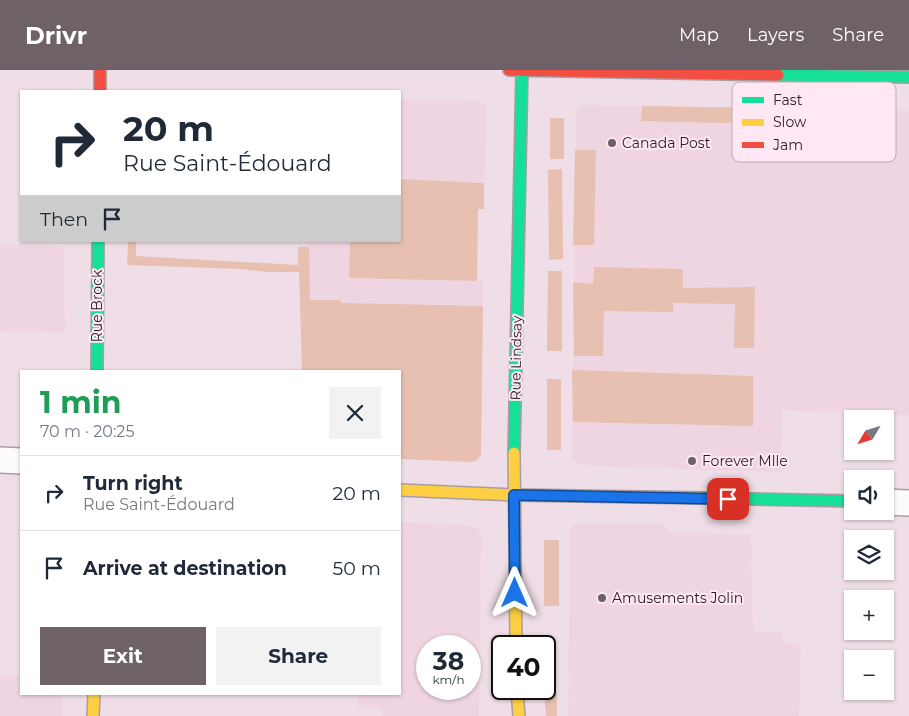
<!DOCTYPE html>
<meta charset="utf-8">
<style>
:root{--surface:#fff;--page:#f2f2f3;--text:#1f2937;--muted:#747a83;--line:#e0e1e3;--accent:#6e6168}
body{margin:0;font-family:Montserrat,sans-serif;background:var(--page);color:var(--text);height:100vh;display:flex;flex-direction:column;font-size:19px;white-space:nowrap}
*{box-sizing:border-box;margin:0}
p{font-size:16px;color:var(--muted)}
.icon{flex:none;width:28px;height:28px;fill:none;stroke:currentColor;stroke-width:2;stroke-linecap:round;stroke-linejoin:round}
.map{position:relative;flex:1;overflow:hidden}
.sheet{position:absolute;left:20px;top:300px;width:381px;height:325px;display:flex;flex-direction:column;background:var(--surface);border-radius:0px;box-shadow:0 1px 4px #0004}
.sheet>*{flex:none}
.banner{position:absolute;left:20px;top:20px;width:381px;height:152px;border-radius:0px;box-shadow:0 1px 4px #0004;background:#fff;color:var(--text);overflow:hidden}
.needle{width:32px;rotate:232deg}
.buttons{position:absolute;left:844px;top:340px;display:grid;gap:10px}
.buttons a{display:grid;place-items:center;width:50px;height:50px;border-radius:0px;background:var(--surface);box-shadow:0 1px 4px #0004;font-size:25px}
.speed{position:absolute;left:416px;top:565px;display:flex;gap:10px;font-size:25px;font-weight:700;text-align:center}
.speed>*{display:grid;place-content:center;width:65px;height:65px;border-radius:50%;background:var(--surface);box-shadow:0 1px 4px #0004;line-height:1}
.speed small{font-size:12px;font-weight:400}
.speed .limit{border:2px solid #111;border-radius:8px;background:#fff;color:#111}
.pin{position:absolute;display:grid;place-items:center;width:42px;height:42px;color:#fff;margin:-21px;border-radius:10px;box-shadow:0 2px 8px #0006}
.me{position:absolute;width:55px;margin:-28px;rotate:0deg;stroke-linejoin:round;filter:drop-shadow(0 0 4px #0008)}
.turn{display:flex;align-items:center;gap:18px;height:105px;padding:0 20px;font-size:22px}
.turn .icon{width:65px;height:65px;stroke-width:2.5}
.turn b{display:block;font-size:35px;line-height:42px}
.then{display:flex;align-items:center;height:48px;padding:0 20px;background:#0003;gap:10px;font-size:19px}
.round{display:grid;place-items:center;flex:none;width:52px;height:52px;border-radius:0px;background:var(--page)}
.head{display:flex;align-items:center;justify-content:space-between;height:85px;padding:0 20px}
h1{font-size:30px;font-weight:700;line-height:38px;color:#1e9e55}
.cta{display:flex;gap:10px;margin-top:auto;padding:10px 20px}
.cta a{flex:1;height:58px;border-radius:0px;background:var(--accent);color:#fff;font-size:20px;font-weight:700;line-height:58px;text-align:center}
.cta a+a{background:var(--page);color:var(--text)}
ul{padding:0;list-style:none}
li{display:flex;align-items:center;gap:15px;height:75px;padding:0 20px;border-top:1px solid var(--line)}
li div{flex:1}
li b{display:block;font-size:19px}
li em{font-style:normal}
header{display:flex;align-items:center;gap:30px;box-sizing:border-box;height:70px;padding:0 25px;background:var(--accent);color:#fff}
header strong{font-size:24px}
nav{display:flex;gap:28px;margin-inline-start:auto;font-size:18px}
.map>svg:first-child{display:block}
.built{fill:#efd4e2;fill-rule:evenodd}
.green{fill:#e7c0b2}
.lines{fill:none;stroke-linecap:round;stroke-linejoin:round}
.street-casing{stroke:#a99da3;stroke-width:28}
.fast-casing{stroke:#a99da3;stroke-width:14}
.slow-casing{stroke:#a99da3;stroke-width:14}
.jam-casing{stroke:#a99da3;stroke-width:14}
.street{stroke:#fdfafb;stroke-width:25}
.fast{stroke:#16e098;stroke-width:11}
.slow{stroke:#ffcf43;stroke-width:11}
.jam{stroke:#f24e42;stroke-width:11}
.route-casing{stroke:#114b97;stroke-width:12}
.route{stroke:#1a73e8;stroke-width:9}
.poi-dot{fill:#6e6168;stroke:#ffe7f3;stroke-width:2}
.labels{text-anchor:middle;dominant-baseline:central;stroke-width:4;stroke-linejoin:round;paint-order:stroke}
.poi-label{font-size:14px;fill:#281d23;stroke:#ffe7f3;text-anchor:start}
.street-label{font-size:14px;fill:#281d23;stroke:#ffe7f3}
.key{fill:#ffe7f3;stroke:#beaab5;stroke-width:1}
.key-label{font-size:14px;fill:#281d23}
</style>
<header>
<strong>Drivr</strong>
<nav><a>Map</a><a>Layers</a><a>Share</a></nav>
</header>
<div class="map">
<svg width="909" height="646" viewBox="0 0 909 646">
<rect width="100%" height="100%" fill="#efdee7"/>
<!-- built -->
<g class="built">
<polygon points="400,30 479,31 484,35 487,42 484,113 400,109"/>
<polygon points="582,35 909,41 909,345 782,340 781,402 598,396 579,394 572,390 576,42"/>
<polygon points="309,171 350,171 349,208 483,211 483,236 309,234"/>
<polygon points="0,174 64,177 65,263 0,261"/>
<path d="M 400,452 L 474,456 L 478,459 L 481,467 L 479,646 L 382,646 L 382,638 L 358,638 L 358,624 L 400,624 ZM 470,576 L 470,619 L 428,619 L 428,576 Z"/>
<polygon points="576,453 661,453 671,462 751,464 753,562 782,563 783,573 801,574 799,646 568,646 570,470 570,458"/>
<polygon points="0,606 21,606 21,624 62,624 62,646 0,646"/>
</g>
<!-- green -->
<g class="green">
<polygon points="642,36 765,38 764,54 641,51"/>
<rect x="550" y="48" width="14" height="41"/>
<polygon points="575,80 596,80 594,175 573,175"/>
<polygon points="562,99 563,189 549,190 548,100"/>
<polygon points="400,109 484,113 484,139 478,139 477,211 349,208 350,171 400,171"/>
<polygon points="128,171 136,171 136,186 298,195 298,177 309,177 310,230 341,230 341,233 483,236 481,385 476,391 470,392 400,389 400,301 302,301 299,202 268,202 240,199 127,195"/>
<polygon points="594,197 683,199 683,218 755,217 754,278 734,278 735,234 673,233 673,242 604,241 603,286 574,286 573,212 593,214"/>
<polygon points="548,201 562,201 562,281 547,281"/>
<polygon points="572,300 753,306 753,356 573,352"/>
<rect x="547" y="309" width="14" height="71"/>
<rect x="544" y="470" width="15" height="66"/>
<polygon points="544,624 557,624 557,646 546,646"/>
</g>
<g class="lines">
<defs>
<g id="street">
<polyline points="0,390 21,391"/>
<polyline points="885,432 909,433"/>
</g>
<g id="fast">
<polyline points="778,5 909,7"/>
<polyline points="97,301 98,171"/>
<polyline points="514,383 522,0"/>
<polyline points="706,428 852,431"/>
</g>
<g id="slow">
<polyline points="514,383 516,576"/>
<polyline points="400,420 514,425 706,428"/>
<polyline points="517,619 519,646"/>
<polyline points="93,646 94,624"/>
</g>
<g id="jam">
<polyline points="100,0 100,21"/>
<polyline points="509,0 778,5"/>
</g>
</defs>
<!-- street casing -->
<use href="#street" class="street-casing"/>
<!-- fast casing -->
<use href="#fast" class="fast-casing"/>
<!-- slow casing -->
<use href="#slow" class="slow-casing"/>
<!-- jam casing -->
<use href="#jam" class="jam-casing"/>
<!-- street -->
<use href="#street" class="street"/>
<!-- fast -->
<use href="#fast" class="fast"/>
<!-- slow -->
<use href="#slow" class="slow"/>
<!-- jam -->
<use href="#jam" class="jam"/>
</g>
<g class="lines">
<defs>
<polyline id="route" points="515,523 514,425 728,429"/>
</defs>
<!-- route casing -->
<use href="#route" class="route-casing"/>
<!-- route -->
<use href="#route" class="route"/>
</g>
<!-- markers -->
<g class="poi-dot">
<circle cx="612" cy="73" r="5"/>
<circle cx="692" cy="391" r="5"/>
<circle cx="602" cy="528" r="5"/>
</g>
<g class="labels">
<!-- poi labels -->
<g class="poi-label">
<text x="622" y="73">Canada Post</text>
<text x="702" y="391">Forever Mlle</text>
<text x="612" y="528">Amusements Jolin</text>
</g>
<!-- street labels -->
<g class="street-label">
<text transform="translate(97 236) rotate(-90)">Rue Brock</text>
<text transform="translate(516 288) rotate(-89)">Rue Lindsay</text>
</g>
</g>
<!-- legend -->
<rect x="732" y="12" width="164" height="80" rx="8" class="key"/>
<rect x="742" y="27" width="22" height="6" fill="#16e098"/>
<rect x="742" y="49" width="22" height="7" fill="#ffcf43"/>
<rect x="742" y="72" width="22" height="6" fill="#f24e42"/>
<g class="key-label">
<text x="773" y="35">Fast</text>
<text x="773" y="57">Slow</text>
<text x="773" y="80">Jam</text>
</g>
</svg>
<div class="buttons">
<a><svg class="needle" viewBox="-14 -14 28 28"><path d="M0-13l5 13h-10z" fill="#e53935"/><path d="M0 13l5-13h-10z" fill="#747a83"/></svg></a>
<a><svg class="icon" aria-label="sound" viewBox="0 0 24 24"><path d="M4 9h4l5-4v14l-5-4H4zM17 9q2 3 0 6"/></svg></a>
<a><svg class="icon" aria-label="layers" viewBox="0 0 24 24"><path d="M12 4l9 5-9 5-9-5zM3 14l9 5 9-5"/></svg></a>
<a>+</a>
<a>−</a>
</div>
<div class="speed"><div>38<small>km/h</small></div><div class="limit">40</div></div>
<div class="pin" style="left:728px;top:429px;background:#d93025"><svg class="icon" aria-label="arrive" viewBox="0 0 24 24"><path d="M6 21V4h12l-3 4 3 4H6"/></svg></div>
<svg class="me" style="left:515px;top:523px" viewBox="-20 -20 40 40"><path d="M0-17L14 15 0 8-14 15z" fill="#1a73e8" stroke="#fff" stroke-width="4"/></svg>
<div class="banner">
<div class="turn"><svg class="icon" aria-label="right" viewBox="0 0 24 24"><path d="M7 20v-9h11M14 6l5 5-5 5"/></svg><div><b>20 m</b>Rue Saint-Édouard</div></div>
<div class="then">Then<svg class="icon" aria-label="arrive" viewBox="0 0 24 24"><path d="M6 21V4h12l-3 4 3 4H6"/></svg></div>
</div>
<section class="sheet">
<div class="head"><div><h1>1 min</h1><p>70 m · 20:25</p></div><a class="round"><svg class="icon" aria-label="close" viewBox="0 0 24 24"><path d="M6 6l12 12M18 6L6 18"/></svg></a></div>
<ul>
<li><svg class="icon" aria-label="right" viewBox="0 0 24 24"><path d="M7 20v-9h11M14 6l5 5-5 5"/></svg><div><b>Turn right</b><p>Rue Saint-Édouard</p></div><em>20 m</em></li>
<li><svg class="icon" aria-label="arrive" viewBox="0 0 24 24"><path d="M6 21V4h12l-3 4 3 4H6"/></svg><div><b>Arrive at destination</b></div><em>50 m</em></li>
</ul>
<div class="cta"><a>Exit</a><a>Share</a></div>
</section>
</div>
